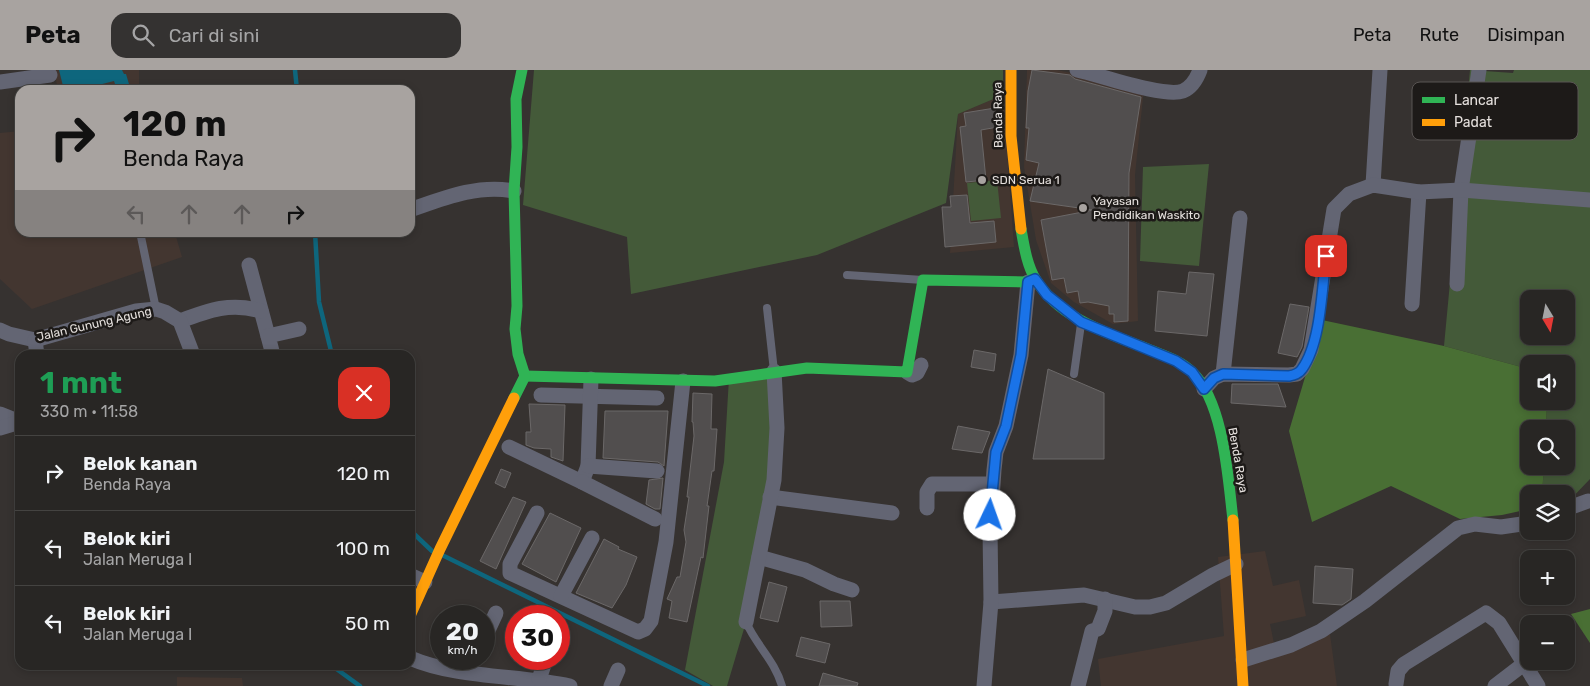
<!DOCTYPE html>
<html lang="id">
<meta charset="utf-8">
<style>
:root{--surface:#282624;--page:#343231;--text:#f1f3f6;--muted:#a5a5a6;--line:#444341;--accent:#a8a3a0}
body{margin:0;font-family:Rubik,sans-serif;background:var(--page);color:var(--text);height:100vh;display:flex;flex-direction:column;font-size:19px;white-space:nowrap}
*{box-sizing:border-box;margin:0}
p{font-size:16px;color:var(--muted)}
.icon{flex:none;width:28px;height:28px;fill:none;stroke:currentColor;stroke-width:2;stroke-linecap:round;stroke-linejoin:round}
.map{position:relative;flex:1;overflow:hidden}
.details{position:absolute;left:15px;top:280px;width:400px;height:320px;display:flex;flex-direction:column;background:var(--surface);border-radius:15px;box-shadow:0 2px 8px #0003,0 0 0 1px var(--line)}
.details>*{flex:none}
.top-card{position:absolute;left:15px;top:15px;width:400px;height:152px;border-radius:15px;box-shadow:0 2px 8px #0003,0 0 0 1px var(--line);background:#a8a3a0;color:#111;overflow:hidden}
.needle{width:32px;rotate:170deg}
.tools{position:absolute;left:1520px;top:220px;display:grid;gap:10px}
.tools a{display:grid;place-items:center;width:55px;height:55px;border-radius:10px;background:var(--surface);box-shadow:0 2px 8px #0003,0 0 0 1px var(--line);font-size:25px}
.speed{position:absolute;left:430px;top:535px;display:flex;gap:10px;font-size:25px;font-weight:700;text-align:center}
.speed>*{display:grid;place-content:center;width:65px;height:65px;border-radius:50%;background:var(--surface);box-shadow:0 2px 8px #0003,0 0 0 1px var(--line);line-height:1}
.speed small{font-size:12px;font-weight:400}
.speed .limit{border:8px solid #d22;background:#fff;color:#111}
.pin{position:absolute;display:grid;place-items:center;width:42px;height:42px;color:#fff;margin:-21px;border-radius:10px;box-shadow:0 2px 8px #0006}
.me{position:absolute;width:55px;margin:-28px;rotate:3deg;stroke-linejoin:round;filter:drop-shadow(0 0 4px #0008)}
.turn{display:flex;align-items:center;gap:18px;height:105px;padding:0 25px;font-size:22px}
.turn .icon{width:65px;height:65px;stroke-width:2.5}
.turn b{display:block;font-size:35px;line-height:42px}
.lanes{display:flex;align-items:center;height:48px;padding:0 25px;background:#0003;justify-content:center;gap:25px;direction:ltr}
.lanes .off{opacity:.35}
.round{display:grid;place-items:center;flex:none;width:52px;height:52px;border-radius:15px;background:var(--page)}
.overview{display:flex;align-items:center;justify-content:space-between;height:85px;padding:0 25px}
h1{font-size:30px;font-weight:700;line-height:38px;color:#1e9e55}
ul{padding:0;list-style:none}
li{display:flex;align-items:center;gap:15px;height:75px;padding:0 25px;border-top:1px solid var(--line)}
li div{flex:1}
li b{display:block;font-size:19px}
li em{font-style:normal}
header{display:flex;align-items:center;gap:30px;box-sizing:border-box;height:70px;padding:0 25px;background:var(--accent);color:#111}
header strong{font-size:24px}
nav{display:flex;gap:28px;margin-inline-start:auto;font-size:18px}
.search{width:350px;height:45px;background:var(--page);display:flex;align-items:center;gap:12px;box-sizing:border-box;padding:0 18px;border-radius:15px;color:var(--muted);font-size:19px}
.map>svg:first-child{display:block}
.built{fill:#433630}
.green{fill:#445a39;fill-rule:evenodd}
.forest{fill:#496f34}
.water{fill:#0e667d}
.lines{fill:none;stroke-linecap:round;stroke-linejoin:round}
.stream{stroke:#0e667d;stroke-width:4.5}
.building{fill:#514e4e;stroke:#6b6868}
.lane{stroke:#636573;stroke-width:8}
.street{stroke:#636573;stroke-width:15}
.fast{stroke:#30b455;stroke-width:11}
.slow{stroke:#ff9f0a;stroke-width:11}
.route-casing{stroke:#114b97;stroke-width:12}
.route{stroke:#1a73e8;stroke-width:9}
.poi-dot{fill:#a8a3a0;stroke:#1d1a18;stroke-width:2}
.labels{text-anchor:middle;dominant-baseline:central;stroke-width:5;stroke-linejoin:round;paint-order:stroke}
.street-label{font-size:12px;fill:#e5e0dd;stroke:#1d1a18}
.poi-label{font-size:12px;fill:#e5e0dd;stroke:#1d1a18;text-anchor:start}
.key{fill:#1d1a18;stroke:#595553;stroke-width:1}
.key-label{font-size:14px;fill:#e5e0dd}
</style>
<header>
<strong>Peta</strong>
<div class="search"><svg class="icon" aria-label="search" viewBox="0 0 24 24"><circle cx="10" cy="10" r="6"/><path d="M15 15l6 6"/></svg>Cari di sini</div>
<nav><a>Peta</a><a>Rute</a><a>Disimpan</a></nav>
</header>
<div class="map">
<svg width="1590" height="616" viewBox="0 0 1590 616">
<rect width="100%" height="100%" fill="#363230"/>
<!-- built -->
<g class="built">
<polygon points="54,0 139,0 139,20 58,20"/>
<polygon points="1027,0 1057,0 1144,18 1135,105 1138,251 1113,254 1074,232 1051,213 1036,170 1024,97"/>
<polygon points="1003,25 1014,177 950,183 958,44"/>
<polygon points="20,61 20,162 175,163 182,187 32,239 0,209 0,63"/>
<polygon points="1265,481 1273,516 1299,510 1306,546 1270,554 1276,583 1330,564 1337,616 1101,616 1098,589 1224,566 1218,487"/>
<polygon points="177,607 242,608 243,616 177,616"/>
</g>
<!-- green -->
<g class="green">
<polygon points="534,0 1003,0 1003,25 958,44 946,133 817,185 631,224 627,167 523,135"/>
<path d="M 1470,0 L 1513,3 L 1514,0 L 1590,0 L 1590,409 L 1567,433 L 1566,424 L 1542,424 L 1544,396 L 1566,396 L 1566,359 L 1546,359 L 1547,331 L 1566,331 L 1566,294 L 1529,294 L 1529,299 L 1444,276 ZM 1529,229 L 1566,229 L 1566,266 L 1529,266 Z"/>
<polygon points="1209,94 1199,196 1140,191 1143,97"/>
<polygon points="997,110 1001,148 971,151 967,113"/>
<polygon points="774,301 777,358 746,552 727,616 713,616 685,600 724,392 729,308"/>
</g>
<!-- forest -->
<g class="forest">
<polygon points="1322,250 1444,276 1529,299 1529,331 1547,331 1546,359 1529,359 1529,396 1544,396 1542,424 1529,424 1529,439 1502,445 1460,449 1391,416 1312,452 1289,361"/>
<polygon points="1590,539 1590,573 1571,544"/>
</g>
<!-- water -->
<polygon class="water" points="59,0 122,0 124,4 126,4 129,14 116,17 114,11 79,20 64,20"/>
<g class="lines">
<!-- stream -->
<g class="stream">
<polyline points="295,0 297,20"/>
<polyline points="315,162 319,232 332,285"/>
<polyline points="410,460 432,481"/>
<polyline points="442,485 708,616"/>
<polyline points="331,595 360,616"/>
</g>
</g>
<!-- building -->
<g class="building">
<polygon points="1032,0 1070,5 1075,9 1141,27 1129,103 1128,251 1114,252 1114,244 1109,244 1109,236 1088,232 1080,233 1078,221 1067,223 1064,208 1052,210 1041,150 1093,140 1030,131 1039,93 1026,90 1029,58 1026,58 1028,21"/>
<polygon points="995,38 998,57 981,60 986,110 966,112 960,57 966,56 964,43"/>
<polygon points="967,125 970,153 994,151 996,172 945,177 942,137 951,137 950,126"/>
<polygon points="1189,202 1214,204 1207,266 1155,261 1158,221 1186,224"/>
<polygon points="1290,234 1309,237 1302,277 1297,287 1278,283"/>
<polygon points="974,280 996,284 994,301 971,297"/>
<polygon points="1048,299 1104,323 1104,389 1033,389"/>
<polygon points="1232,314 1278,314 1286,337 1231,333"/>
<polygon points="693,323 712,324 711,359 717,359 714,401 712,401 707,436 709,436 703,488 701,487 687,552 669,548 672,531 667,529 677,507 680,507 686,472 684,460 689,427 687,427 694,366 693,352 692,352"/>
<polygon points="529,334 565,335 563,391 551,387 551,379 534,378 526,375 526,362 531,362"/>
<polygon points="605,341 668,341 664,396 658,392 603,388"/>
<polygon points="958,356 990,362 982,383 952,379"/>
<polygon points="501,399 511,403 505,418 495,413"/>
<polygon points="663,408 660,439 655,439 646,434 649,410"/>
<polygon points="513,427 526,432 496,499 480,491"/>
<polygon points="550,443 581,458 556,512 522,494"/>
<polygon points="604,469 619,477 618,479 637,487 626,515 612,538 576,523"/>
<polygon points="1315,496 1353,499 1351,529 1342,535 1313,533"/>
<polygon points="769,512 787,517 778,552 760,548"/>
<polygon points="820,531 850,531 852,556 821,557"/>
<polygon points="801,567 830,574 825,593 796,586"/>
<polygon points="823,603 858,613 857,616 819,616"/>
</g>
<g class="lines">
<!-- lane -->
<g class="lane">
<polyline points="140,162 156,239"/>
<polyline points="847,205 923,210"/>
<polyline points="767,238 774,301"/>
<polyline points="1074,304 1081,254"/>
<path d="M 746,552 C 756,575 775,591 782,616"/>
</g>
<!-- street -->
<g class="street">
<path d="M 1077,0 C 1100,5 1164,28 1183,21 C 1192,17 1197,8 1200,0"/>
<polyline points="0,12 50,5"/>
<polyline points="1373,115 1380,0"/>
<path d="M 410,140 C 444,128 478,114 514,121"/>
<polyline points="249,195 268,266"/>
<polyline points="1457,214 1461,120 1479,0"/>
<polyline points="1412,234 1419,122"/>
<path d="M 180,251 C 209,240 231,232 261,241"/>
<polyline points="0,260 9,264 35,270 136,241 156,239 165,242 180,251 193,285"/>
<polyline points="35,270 37,285"/>
<polyline points="273,285 268,266 299,259"/>
<polyline points="907,302 912,305 917,303 921,295"/>
<polyline points="1223,304 1240,148"/>
<polyline points="1204,319 1214,308 1223,304 1289,305 1297,304 1302,299 1311,280 1334,139 1349,124 1373,115 1419,122 1461,120 1590,130"/>
<polyline points="541,325 657,328"/>
<polyline points="0,344 20,352"/>
<polyline points="0,358 20,352"/>
<polyline points="509,377 582,412 588,396 591,309"/>
<polyline points="588,396 657,401"/>
<polyline points="582,412 655,449"/>
<polyline points="770,427 892,443"/>
<polyline points="927,438 927,422 932,414 992,414"/>
<polyline points="1566,439 1588,431"/>
<polyline points="537,443 510,494 510,503 638,562 645,559 651,551 666,472 683,311"/>
<polyline points="759,487 805,500 834,514 852,520"/>
<polyline points="410,505 425,512"/>
<polyline points="561,526 592,468"/>
<polyline points="991,532 1084,525 1135,537 1150,537 1166,533 1213,505 1236,494"/>
<polyline points="746,552 774,410 777,358 774,301"/>
<polyline points="484,569 496,543"/>
<path d="M 410,588 C 456,608 519,605 570,616"/>
<polyline points="1243,590 1291,575 1321,561 1365,531 1458,458 1475,454 1501,457 1529,453"/>
<polyline points="539,609 546,589"/>
<polyline points="1396,614 1398,601 1404,594 1486,543 1499,553 1538,616"/>
<polyline points="611,616 618,600"/>
<polyline points="984,616 991,532 990,459 994,400 996,382 1006,356 1021,285 1028,212"/>
<polyline points="1078,616 1092,561 1098,559 1105,541 1105,529"/>
<polyline points="1495,616 1525,593"/>
</g>
<!-- fast -->
<g class="fast">
<path d="M 1021,159 C 1024,176 1027,196 1036,210 C 1060,249 1108,263 1148,279 C 1162,285 1180,290 1192,302 C 1224,332 1228,409 1233,450"/>
<polyline points="525,306 715,311 807,298 907,302 923,210 1028,212 1035,209"/>
<polyline points="514,328 525,306 518,284 515,259 517,236 514,121 517,77 516,29 522,0"/>
</g>
<!-- slow -->
<g class="slow">
<polyline points="1011,0 1011,66 1021,159"/>
<polyline points="1233,450 1243,616"/>
<polyline points="410,546 440,479 514,328"/>
</g>
</g>
<g class="lines">
<defs>
<path id="route" d="M 990,445 L 996,382 L 1006,356 L 1021,285 L 1028,212 L 1035,209 L 1047,225 L 1081,252 L 1176,291 L 1192,302 L 1204,319 L 1214,308 L 1223,304 L 1289,306 C 1294,305 1299,304 1302,299 C 1321,273 1322,218 1326,186"/>
</defs>
<!-- route casing -->
<use href="#route" class="route-casing"/>
<!-- route -->
<use href="#route" class="route"/>
</g>
<!-- markers -->
<g class="poi-dot">
<circle cx="982" cy="110" r="5"/>
<circle cx="1083" cy="138" r="5"/>
</g>
<g class="labels">
<!-- street labels -->
<g class="street-label">
<text transform="translate(998 45) rotate(-91)">Benda Raya</text>
<text transform="translate(94 254) rotate(-13)">Jalan Gunung Agung</text>
<text transform="translate(1238 390) rotate(80)">Benda Raya</text>
</g>
<!-- poi labels -->
<g class="poi-label">
<text x="992" y="110">SDN Serua 1</text>
<text x="1093" y="131">Yayasan<tspan x="1093" dy="14">Pendidikan Waskito</tspan></text>
</g>
</g>
<!-- legend -->
<rect x="1412" y="12" width="166" height="58" rx="8" class="key"/>
<rect x="1422" y="27" width="23" height="6" fill="#30b455"/>
<rect x="1422" y="49" width="23" height="7" fill="#ff9f0a"/>
<g class="key-label">
<text x="1454" y="35">Lancar</text>
<text x="1454" y="57">Padat</text>
</g>
</svg>
<div class="tools">
<a><svg class="needle" viewBox="-14 -14 28 28"><path d="M0-13l5 13h-10z" fill="#e53935"/><path d="M0 13l5-13h-10z" fill="#a5a5a6"/></svg></a>
<a><svg class="icon" aria-label="sound" viewBox="0 0 24 24"><path d="M4 9h4l5-4v14l-5-4H4zM17 9q2 3 0 6"/></svg></a>
<a><svg class="icon" aria-label="search" viewBox="0 0 24 24"><circle cx="10" cy="10" r="6"/><path d="M15 15l6 6"/></svg></a>
<a><svg class="icon" aria-label="layers" viewBox="0 0 24 24"><path d="M12 4l9 5-9 5-9-5zM3 14l9 5 9-5"/></svg></a>
<a>+</a>
<a>−</a>
</div>
<div class="speed"><div>20<small>km/h</small></div><div class="limit">30</div></div>
<div class="pin" style="left:1326px;top:186px;background:#d93025"><svg class="icon" aria-label="arrive" viewBox="0 0 24 24"><path d="M6 21V4h12l-3 4 3 4H6"/></svg></div>
<svg class="me" style="left:990px;top:445px" viewBox="-20 -20 40 40"><circle r="19" fill="#fff"/><path d="M0-13L10 11 0 6-10 11z" fill="#1a73e8"/></svg>
<div class="top-card">
<div class="turn"><svg class="icon" aria-label="right" viewBox="0 0 24 24"><path d="M7 20v-9h11M14 6l5 5-5 5"/></svg><div><b>120 m</b>Benda Raya</div></div>
<div class="lanes"><svg class="icon off" aria-label="left" viewBox="0 0 24 24"><path d="M17 20v-9H6M10 6l-5 5 5 5"/></svg><svg class="icon off" aria-label="ahead" viewBox="0 0 24 24"><path d="M12 20V5M6 11l6-6 6 6"/></svg><svg class="icon off" aria-label="ahead" viewBox="0 0 24 24"><path d="M12 20V5M6 11l6-6 6 6"/></svg><svg class="icon" aria-label="right" viewBox="0 0 24 24"><path d="M7 20v-9h11M14 6l5 5-5 5"/></svg></div>
</div>
<section class="details">
<div class="overview"><div><h1>1 mnt</h1><p>330 m · 11:58</p></div><a class="round" style="background:#d93025;color:#fff"><svg class="icon" aria-label="close" viewBox="0 0 24 24"><path d="M6 6l12 12M18 6L6 18"/></svg></a></div>
<ul>
<li><svg class="icon" aria-label="right" viewBox="0 0 24 24"><path d="M7 20v-9h11M14 6l5 5-5 5"/></svg><div><b>Belok kanan</b><p>Benda Raya</p></div><em>120 m</em></li>
<li><svg class="icon" aria-label="left" viewBox="0 0 24 24"><path d="M17 20v-9H6M10 6l-5 5 5 5"/></svg><div><b>Belok kiri</b><p>Jalan Meruga I</p></div><em>100 m</em></li>
<li><svg class="icon" aria-label="left" viewBox="0 0 24 24"><path d="M17 20v-9H6M10 6l-5 5 5 5"/></svg><div><b>Belok kiri</b><p>Jalan Meruga I</p></div><em>50 m</em></li>
</ul>
</section>
</div>
